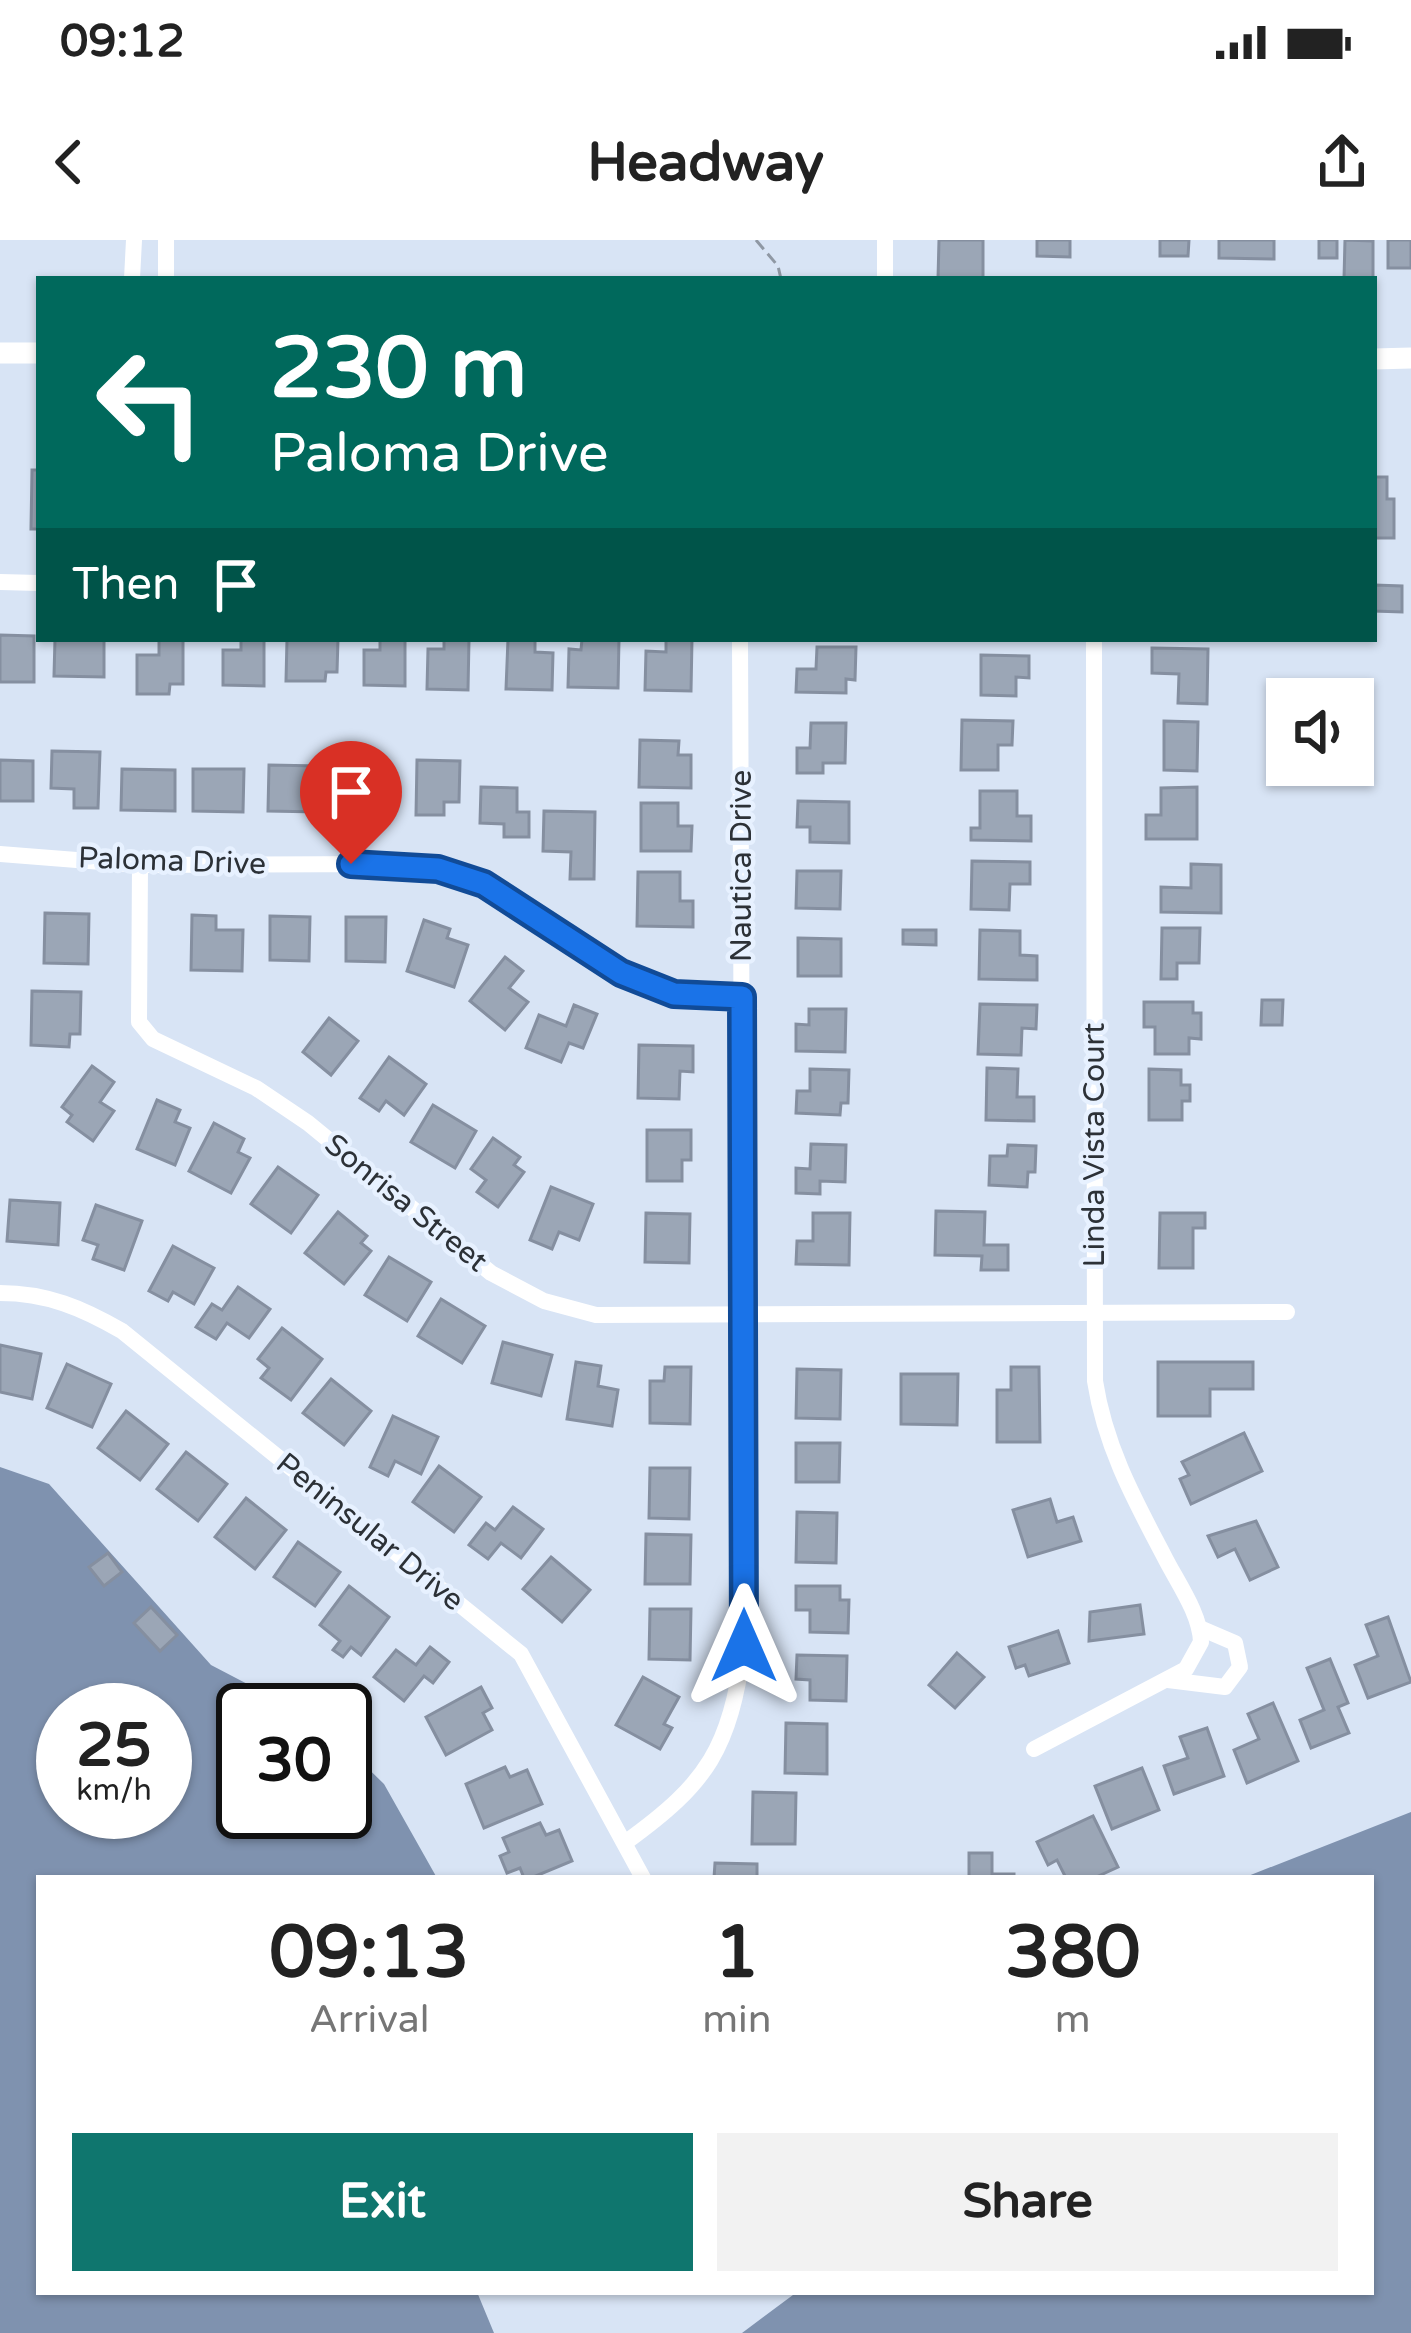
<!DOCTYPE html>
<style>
:root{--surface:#fff;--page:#f2f2f2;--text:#222;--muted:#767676;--accent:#0f766e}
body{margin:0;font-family:"Varela Round",sans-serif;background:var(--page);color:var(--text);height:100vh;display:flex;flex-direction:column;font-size:45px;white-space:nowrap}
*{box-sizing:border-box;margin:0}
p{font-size:39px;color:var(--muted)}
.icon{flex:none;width:66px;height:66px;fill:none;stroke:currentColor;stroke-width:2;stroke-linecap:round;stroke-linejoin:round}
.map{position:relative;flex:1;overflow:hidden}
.details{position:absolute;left:36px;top:1635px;width:1338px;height:420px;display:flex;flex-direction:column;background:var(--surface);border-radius:0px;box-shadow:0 3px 9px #0004}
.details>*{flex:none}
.banner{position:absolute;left:36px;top:36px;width:1341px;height:366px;border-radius:0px;box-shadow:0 3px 9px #0004;background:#00695c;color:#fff;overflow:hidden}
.controls{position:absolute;left:1266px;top:438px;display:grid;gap:24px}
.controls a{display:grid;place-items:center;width:108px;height:108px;border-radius:0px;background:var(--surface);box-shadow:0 3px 9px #0004;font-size:60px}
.speed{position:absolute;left:36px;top:1443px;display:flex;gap:24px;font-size:60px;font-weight:700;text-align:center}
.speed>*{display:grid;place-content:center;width:156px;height:156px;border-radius:50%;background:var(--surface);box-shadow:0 3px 9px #0004;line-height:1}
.speed small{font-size:30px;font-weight:400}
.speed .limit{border:6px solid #111;border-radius:18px;background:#fff;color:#111}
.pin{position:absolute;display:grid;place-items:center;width:102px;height:102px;color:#fff;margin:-123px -51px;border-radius:50% 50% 50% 0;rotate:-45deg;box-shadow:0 0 12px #0007}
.pin .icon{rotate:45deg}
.me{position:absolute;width:132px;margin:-66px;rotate:0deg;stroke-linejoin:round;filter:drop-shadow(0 0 9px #0008)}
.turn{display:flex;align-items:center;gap:42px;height:252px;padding:0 36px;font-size:54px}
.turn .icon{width:156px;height:156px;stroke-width:2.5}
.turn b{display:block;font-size:84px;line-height:102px}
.then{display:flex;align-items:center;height:114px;padding:0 36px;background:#0003;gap:24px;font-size:45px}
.eta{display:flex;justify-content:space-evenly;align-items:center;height:204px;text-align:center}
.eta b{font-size:72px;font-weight:700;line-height:84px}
.primary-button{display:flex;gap:24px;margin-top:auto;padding:24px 36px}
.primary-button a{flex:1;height:138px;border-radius:0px;background:var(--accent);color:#fff;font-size:48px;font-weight:700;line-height:138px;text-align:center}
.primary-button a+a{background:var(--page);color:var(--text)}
.status{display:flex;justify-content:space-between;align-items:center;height:84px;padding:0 60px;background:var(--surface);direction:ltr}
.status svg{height:33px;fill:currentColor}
header{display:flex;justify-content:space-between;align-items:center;height:156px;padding:0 36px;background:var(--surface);font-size:54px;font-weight:700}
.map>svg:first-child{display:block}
.water{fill:#7f92af;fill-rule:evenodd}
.building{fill:#9ba6b6;stroke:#858fa0;stroke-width:3}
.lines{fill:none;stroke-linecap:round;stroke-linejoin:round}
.path{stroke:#8f98a4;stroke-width:3;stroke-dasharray:12 6;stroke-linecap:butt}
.minor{stroke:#fff;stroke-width:16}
.secondary{stroke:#fff;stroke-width:21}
.route-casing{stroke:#114b97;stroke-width:30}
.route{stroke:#1a73e8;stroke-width:21}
.labels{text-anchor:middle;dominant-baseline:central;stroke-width:9;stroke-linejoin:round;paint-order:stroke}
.street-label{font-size:30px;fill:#2c3137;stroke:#e7f1ff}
</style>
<div class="status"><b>09:12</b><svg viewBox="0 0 49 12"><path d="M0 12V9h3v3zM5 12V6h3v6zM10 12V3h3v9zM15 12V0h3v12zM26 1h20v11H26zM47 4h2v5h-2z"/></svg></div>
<header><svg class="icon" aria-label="back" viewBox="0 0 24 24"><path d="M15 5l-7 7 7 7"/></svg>Headway<svg class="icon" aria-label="share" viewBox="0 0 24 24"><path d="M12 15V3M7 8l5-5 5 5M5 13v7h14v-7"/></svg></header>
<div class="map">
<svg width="1411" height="2093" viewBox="0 0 1411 2093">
<rect width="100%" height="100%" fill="#d8e4f5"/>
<!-- water -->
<g class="water">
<path d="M 0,1227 L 49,1244 L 211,1425 L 297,1470 L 243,1470 L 243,1572 L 345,1572 L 345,1506 L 384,1544 L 437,1638 L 39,1638 L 39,2052 L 477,2052 L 494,2093 L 0,2093 ZM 63,1470 L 165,1470 L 165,1572 L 63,1572 Z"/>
<polygon points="1411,1572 1411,2093 742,2093 797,2052 1371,2052 1371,1638 1243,1638"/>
</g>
<!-- building -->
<g class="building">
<polygon points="939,0 983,0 983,39 938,39"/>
<polygon points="1037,0 1070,0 1070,17 1037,16"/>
<polygon points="1160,0 1189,0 1188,16 1160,16"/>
<polygon points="1219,0 1274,0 1274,19 1219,18"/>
<rect x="1319" y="0" width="18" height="18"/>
<polygon points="1345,0 1373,1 1373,39 1344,39"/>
<rect x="1388" y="0" width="23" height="28"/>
<polygon points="32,230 39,230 39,289 31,289"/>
<polygon points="1374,237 1387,237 1387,259 1394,259 1394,298 1374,298"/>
<polygon points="1374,345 1402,346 1402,372 1374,371"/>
<polygon points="0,395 34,396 34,442 0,442"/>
<polygon points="55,399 104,399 104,437 54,436"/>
<polygon points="159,399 183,399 183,444 170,444 169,454 137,454 137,415 159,415"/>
<polygon points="241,399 264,399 264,446 223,445 223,410 241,410"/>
<polygon points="287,399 338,399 337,432 326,432 325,441 286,441"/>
<polygon points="380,399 405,399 405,446 364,445 364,410 380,410"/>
<polygon points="444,399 469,399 468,450 427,449 428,409 444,409"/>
<polygon points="508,399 535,399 535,412 553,413 552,450 506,449"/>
<polygon points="582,399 619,399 618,448 568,447 569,409 581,410"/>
<polygon points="666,399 692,399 691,451 645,450 646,411 666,412"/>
<polygon points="817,407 856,407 855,440 846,439 846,453 796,452 797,429 816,429"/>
<polygon points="1152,408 1208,409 1207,464 1178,463 1179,434 1152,433"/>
<polygon points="981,415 1029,416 1029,438 1016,437 1016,456 981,455"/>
<polygon points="962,480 1013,481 1012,505 998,505 998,530 961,530"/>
<polygon points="1164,481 1198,482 1197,531 1164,530"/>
<polygon points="811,483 846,483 845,523 823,523 823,533 797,533 797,508 810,508"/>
<polygon points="640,500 679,501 678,515 691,515 691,548 639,547"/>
<polygon points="52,511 100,512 98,568 74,568 74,549 51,548"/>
<polygon points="333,513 368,514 368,521 381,521 380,573 355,573 355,552 333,551"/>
<polygon points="0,520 33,521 33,561 0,561"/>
<polygon points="417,520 460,521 459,562 444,562 444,575 416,575"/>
<polygon points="269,525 319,526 318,572 268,571"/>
<polygon points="122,529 175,530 175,571 121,570"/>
<polygon points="193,529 244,529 243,572 193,571"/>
<polygon points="481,547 517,548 517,572 529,572 529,597 504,597 504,584 480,583"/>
<polygon points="1197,547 1197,599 1146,599 1146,575 1161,575 1161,548"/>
<polygon points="980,551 1017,551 1017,576 1031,576 1031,601 971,600 971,588 980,588"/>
<polygon points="798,561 849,562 849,603 810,602 810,587 797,587"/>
<polygon points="641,563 678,563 678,586 692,586 691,611 641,611"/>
<polygon points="544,571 595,572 594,639 570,639 571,612 543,611"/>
<polygon points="972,621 1030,622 1030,644 1010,644 1009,670 971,669"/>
<polygon points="1191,624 1221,625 1221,673 1161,672 1161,647 1191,648"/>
<polygon points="797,631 841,631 840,669 796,668"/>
<polygon points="638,632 680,632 680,661 693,661 693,687 637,686"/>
<polygon points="45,673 89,674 88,724 44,723"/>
<polygon points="192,675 216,676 216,690 243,690 242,731 191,730"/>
<polygon points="270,676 310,677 309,721 270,720"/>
<polygon points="346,677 386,677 385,722 346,721"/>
<polygon points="424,680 450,689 447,698 468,705 454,747 407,731"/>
<polygon points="1162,688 1200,688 1199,723 1177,723 1177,739 1161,739"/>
<polygon points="903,690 936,690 936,705 903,704"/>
<polygon points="980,690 1020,691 1020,715 1037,716 1037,740 979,739"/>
<polygon points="798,698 841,699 841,736 798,736"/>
<polygon points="505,717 523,731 509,748 528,762 505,790 470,761"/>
<polygon points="32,751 81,752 80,794 70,794 69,807 31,805"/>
<polygon points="1262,760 1283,760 1282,785 1261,785"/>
<polygon points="1144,762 1193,762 1193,773 1201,773 1201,799 1189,798 1189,814 1155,814 1155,787 1144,787"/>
<polygon points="980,764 1037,765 1036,789 1022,788 1021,815 978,814"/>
<polygon points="574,765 597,774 583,808 569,803 561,822 526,808 539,775 566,786"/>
<polygon points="809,769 846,769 845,812 796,811 796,784 809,785"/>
<polygon points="329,778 358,801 331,835 303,812"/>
<polygon points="639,805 693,806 693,832 680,831 679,859 638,858"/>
<polygon points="389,817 426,844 404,875 386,861 379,871 360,858"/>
<polygon points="92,826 114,842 100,862 114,871 93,901 67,882 72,875 62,867"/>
<polygon points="987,828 1018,829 1017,857 1034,857 1034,881 986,880"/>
<polygon points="810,829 849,830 848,863 841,863 840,875 796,873 797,851 810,851"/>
<polygon points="1149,829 1181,830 1181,845 1190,845 1190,861 1182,861 1182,880 1149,880"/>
<polygon points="157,860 180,870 175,882 190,888 175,925 137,909"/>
<polygon points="433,865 476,891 455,928 411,902"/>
<polygon points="214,883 244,899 238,912 250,918 231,953 189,931"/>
<polygon points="647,890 691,890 691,920 682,920 682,941 647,941"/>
<polygon points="493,898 520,917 514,925 524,932 498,967 477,952 486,940 471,929"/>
<polygon points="811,904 846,905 845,942 820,941 820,954 796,953 796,928 810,929"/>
<polygon points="1008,905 1036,906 1035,932 1028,932 1027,947 989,945 990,916 1007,916"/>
<polygon points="278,927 318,955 291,993 251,964"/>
<polygon points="551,947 593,964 579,1000 559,992 552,1009 530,1000"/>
<polygon points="10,960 60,963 58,1005 7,1001"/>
<polygon points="96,965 142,981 124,1030 93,1019 98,1005 83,1000"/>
<polygon points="936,971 985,972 984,1005 1008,1005 1008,1030 981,1030 982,1016 935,1015"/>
<polygon points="338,972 367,996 361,1003 371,1011 344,1044 305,1013"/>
<polygon points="646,973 690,974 689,1023 645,1022"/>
<polygon points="813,973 850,973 849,1025 796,1024 797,1001 813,1001"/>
<polygon points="1160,973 1205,973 1205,988 1193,988 1193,1028 1159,1028"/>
<polygon points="173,1006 214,1028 194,1064 173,1052 168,1061 149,1051"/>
<polygon points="389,1017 431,1042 407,1081 365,1055"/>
<polygon points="238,1047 270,1069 249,1098 227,1083 216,1099 196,1087 212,1064 222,1070"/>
<polygon points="441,1059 485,1086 462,1123 418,1096"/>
<polygon points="282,1088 322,1119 291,1160 261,1138 269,1128 258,1119"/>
<polygon points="503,1102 552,1115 541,1156 492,1143"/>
<polygon points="0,1105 41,1114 32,1159 0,1152"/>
<polygon points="576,1122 601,1126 598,1146 618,1150 612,1186 567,1179"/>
<polygon points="1158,1122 1253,1122 1253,1149 1210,1149 1210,1176 1158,1176"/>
<polygon points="67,1124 111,1144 92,1187 47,1168"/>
<polygon points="665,1127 691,1127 690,1184 650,1183 650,1141 664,1141"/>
<polygon points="1011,1127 1039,1127 1040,1202 997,1202 997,1150 1011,1150"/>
<polygon points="797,1129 841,1130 840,1179 796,1178"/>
<polygon points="901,1134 958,1134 957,1185 901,1184"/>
<polygon points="331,1139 371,1171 344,1205 303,1173"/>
<polygon points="126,1171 168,1204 140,1240 98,1208"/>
<polygon points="393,1176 438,1197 421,1234 395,1221 388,1236 370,1227"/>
<polygon points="1244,1193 1262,1231 1191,1264 1180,1239 1189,1235 1182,1222"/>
<polygon points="796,1203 840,1203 839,1242 796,1242"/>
<polygon points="186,1212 227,1244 198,1281 157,1249"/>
<polygon points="439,1226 481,1257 454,1292 413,1262"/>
<polygon points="650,1228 690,1228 689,1279 649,1278"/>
<polygon points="246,1258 286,1290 255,1329 215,1297"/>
<polygon points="1050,1259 1057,1282 1073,1277 1081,1301 1028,1317 1013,1270"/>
<polygon points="513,1267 543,1289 521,1318 501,1303 488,1319 469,1305 486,1283 495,1290"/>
<polygon points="797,1272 837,1273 836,1323 796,1322"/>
<polygon points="1256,1281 1278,1327 1250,1340 1235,1309 1218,1317 1208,1296"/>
<polygon points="646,1294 691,1295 690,1344 645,1344"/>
<polygon points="298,1302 340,1332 315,1366 274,1337"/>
<polygon points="108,1313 122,1332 104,1346 89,1327"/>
<polygon points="551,1317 590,1350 562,1382 523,1349"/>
<polygon points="349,1346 389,1377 361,1415 351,1407 343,1417 333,1410 340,1401 320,1385"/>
<polygon points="796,1346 840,1346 840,1360 849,1360 848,1393 810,1392 810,1370 796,1370"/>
<polygon points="1140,1365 1144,1394 1089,1401 1090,1372"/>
<polygon points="151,1367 177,1395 160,1411 134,1383"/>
<polygon points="650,1369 691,1369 690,1420 649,1419"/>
<polygon points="1388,1377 1411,1442 1368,1458 1355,1425 1378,1416 1366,1385"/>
<polygon points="1058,1391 1069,1423 1029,1436 1025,1425 1016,1428 1009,1407"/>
<polygon points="430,1407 449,1422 433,1443 424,1436 404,1461 374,1437 396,1410 416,1425"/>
<polygon points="957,1413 984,1437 955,1468 929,1445"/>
<polygon points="797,1415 847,1416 846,1461 810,1460 810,1440 796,1439"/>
<polygon points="1330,1419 1348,1463 1338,1467 1349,1493 1311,1508 1300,1480 1324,1470 1307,1428"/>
<polygon points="643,1437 679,1457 664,1484 672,1488 660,1509 616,1485"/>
<polygon points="481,1447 492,1468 483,1473 492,1490 446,1515 426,1477"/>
<polygon points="1273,1463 1298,1521 1247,1543 1234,1510 1259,1499 1248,1474"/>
<polygon points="786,1483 827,1484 827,1534 785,1533"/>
<polygon points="1207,1488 1224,1536 1174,1554 1164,1526 1188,1518 1180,1497"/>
<polygon points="505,1527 510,1537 527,1530 542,1564 484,1588 466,1544"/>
<polygon points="1142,1528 1159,1570 1112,1589 1095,1546"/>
<polygon points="753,1552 796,1553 795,1604 752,1604"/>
<polygon points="1093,1576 1118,1627 1094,1638 1066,1638 1057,1620 1048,1625 1037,1602"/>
<polygon points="540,1583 546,1595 559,1590 572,1621 531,1638 524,1638 520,1628 507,1633 500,1616 509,1612 503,1598"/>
<polygon points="969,1613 992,1613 992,1634 1014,1634 1014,1638 969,1638"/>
<polygon points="715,1623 757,1624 757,1638 714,1638"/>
</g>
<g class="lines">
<!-- path -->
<polyline class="path" points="756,0 778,26 781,39"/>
<!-- minor -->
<g class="minor">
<polyline points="166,0 166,39"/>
<polyline points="132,39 134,0"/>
<polyline points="885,39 885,0"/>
<polyline points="0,342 39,343"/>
<polyline points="0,614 140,625 393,624 438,629 484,644 621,733 674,755 742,757"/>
<polyline points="140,625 139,782 153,799 256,848 308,883 491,1033 544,1061 596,1075 1287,1072"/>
<path d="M 0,1053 C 47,1053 82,1068 122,1091 L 521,1414 L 643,1638"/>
<polyline points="1168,1440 1225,1447 1240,1427 1235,1403 1200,1388"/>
<path d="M 1034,1509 L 1186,1429 L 1201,1402 C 1200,1373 1177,1342 1164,1316 C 1134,1259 1105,1206 1095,1141 L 1094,399"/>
<path d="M 626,1602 C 709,1542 729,1509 744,1407 L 740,399"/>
</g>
<!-- secondary -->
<g class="secondary">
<polyline points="0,113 39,113"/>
<polyline points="1374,119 1411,118"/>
</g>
</g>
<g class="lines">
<defs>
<polyline id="route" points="351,624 438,629 484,644 621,733 674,754 742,757 744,1406"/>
</defs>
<!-- route casing -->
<use href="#route" class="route-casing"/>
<!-- route -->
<use href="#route" class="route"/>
</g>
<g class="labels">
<!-- street labels -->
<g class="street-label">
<text transform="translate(172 621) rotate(2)">Paloma Drive</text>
<text transform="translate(741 626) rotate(-90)">Nautica Drive</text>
<text transform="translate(1094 905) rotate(-90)">Linda Vista Court</text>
<text transform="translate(406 963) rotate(39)">Sonrisa Street</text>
<text transform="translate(370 1292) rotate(39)">Peninsular Drive</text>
</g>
</g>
</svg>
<div class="controls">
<a><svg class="icon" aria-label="sound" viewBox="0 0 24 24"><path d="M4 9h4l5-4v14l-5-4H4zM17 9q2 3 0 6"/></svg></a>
</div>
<div class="speed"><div>25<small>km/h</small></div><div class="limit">30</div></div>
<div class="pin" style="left:351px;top:624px;background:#d93025"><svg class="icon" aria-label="arrive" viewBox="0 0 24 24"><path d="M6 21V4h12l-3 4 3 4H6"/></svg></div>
<svg class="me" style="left:744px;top:1406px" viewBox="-20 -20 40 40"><path d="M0-17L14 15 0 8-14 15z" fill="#1a73e8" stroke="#fff" stroke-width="4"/></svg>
<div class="banner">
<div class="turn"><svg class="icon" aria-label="left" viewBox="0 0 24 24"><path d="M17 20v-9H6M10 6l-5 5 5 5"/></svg><div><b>230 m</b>Paloma Drive</div></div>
<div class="then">Then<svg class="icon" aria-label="arrive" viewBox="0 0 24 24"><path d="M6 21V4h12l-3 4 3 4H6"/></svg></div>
</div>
<section class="details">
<div class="eta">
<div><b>09:13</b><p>Arrival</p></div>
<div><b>1</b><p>min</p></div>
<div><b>380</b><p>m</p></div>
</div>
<div class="primary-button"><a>Exit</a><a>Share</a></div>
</section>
</div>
